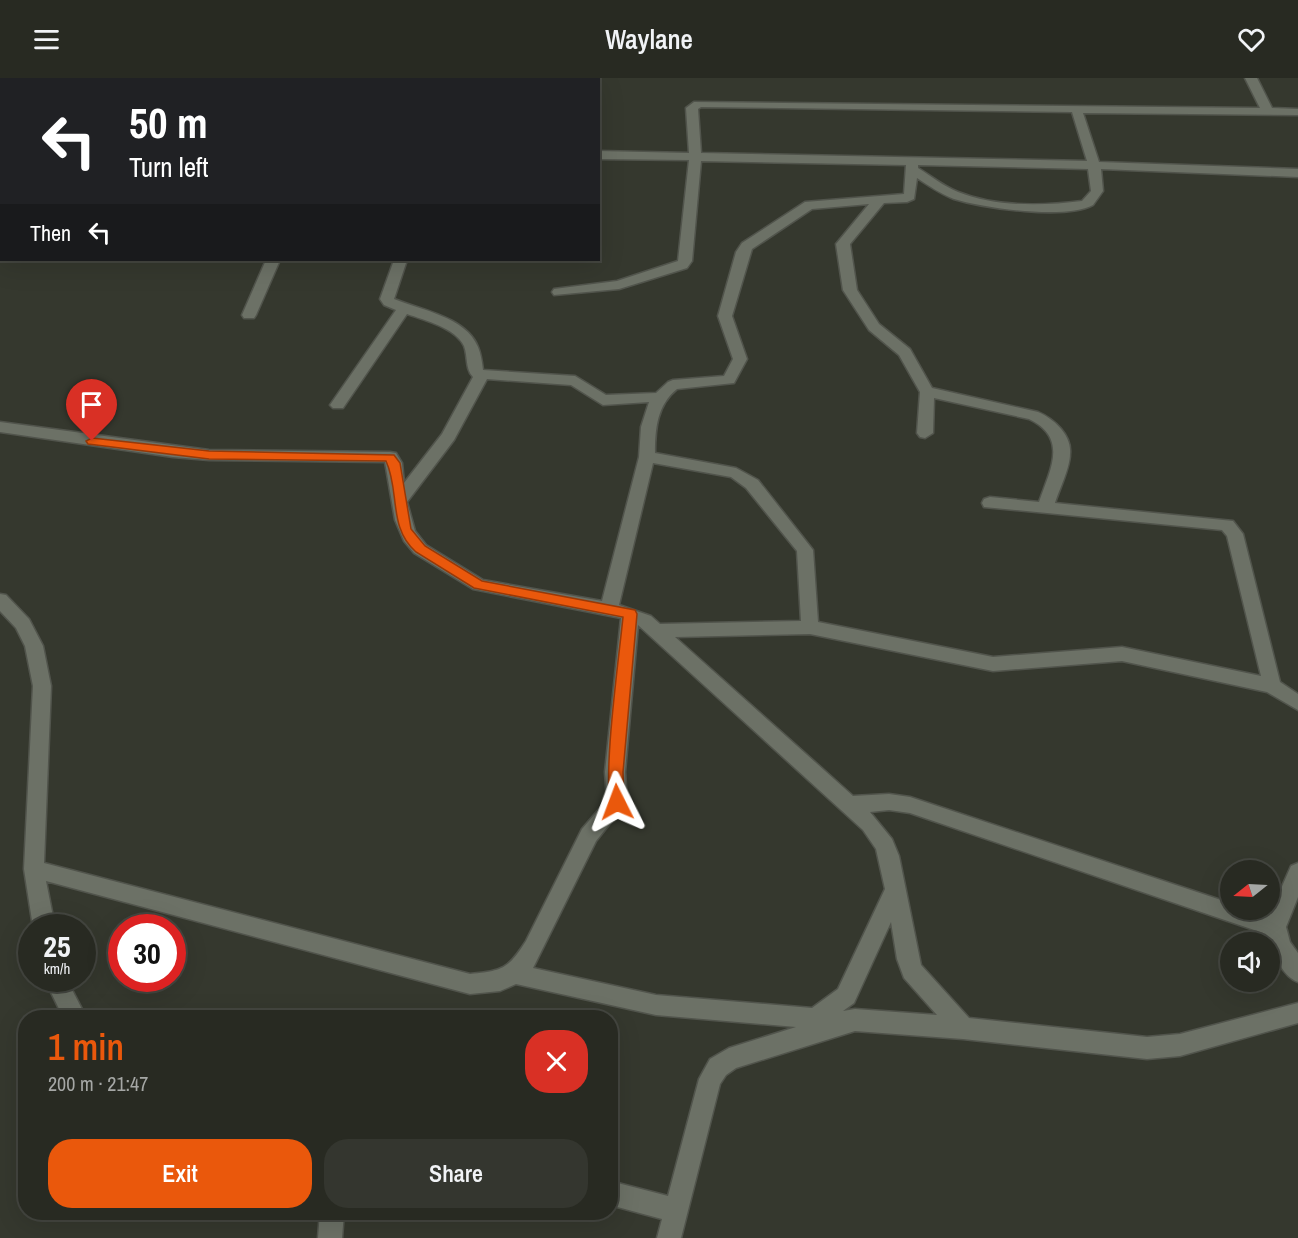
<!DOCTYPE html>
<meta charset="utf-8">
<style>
:root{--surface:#282a22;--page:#34362f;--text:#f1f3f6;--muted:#a5a7a5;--line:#444640;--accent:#ea580c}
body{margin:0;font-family:"Archivo Narrow",sans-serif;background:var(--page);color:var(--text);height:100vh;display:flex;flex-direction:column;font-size:22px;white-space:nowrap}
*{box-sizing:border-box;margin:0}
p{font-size:20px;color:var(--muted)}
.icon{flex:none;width:33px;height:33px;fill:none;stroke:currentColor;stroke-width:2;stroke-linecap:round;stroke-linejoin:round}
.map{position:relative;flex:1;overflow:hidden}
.details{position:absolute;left:18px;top:932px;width:600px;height:210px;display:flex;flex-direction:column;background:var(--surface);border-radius:24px;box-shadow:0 6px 24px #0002,0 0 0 2px var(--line)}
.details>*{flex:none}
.top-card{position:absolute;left:0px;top:0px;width:600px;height:183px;box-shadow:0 6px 24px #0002,0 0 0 2px var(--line);background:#202124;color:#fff;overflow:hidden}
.needle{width:39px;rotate:252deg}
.tools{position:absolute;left:1220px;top:782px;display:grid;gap:12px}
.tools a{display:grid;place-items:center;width:60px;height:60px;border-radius:50%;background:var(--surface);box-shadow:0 6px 24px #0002,0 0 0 2px var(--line);font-size:30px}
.speed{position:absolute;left:18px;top:836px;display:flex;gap:12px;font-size:30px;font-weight:700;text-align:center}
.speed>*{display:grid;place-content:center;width:78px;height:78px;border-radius:50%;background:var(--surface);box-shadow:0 6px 24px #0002,0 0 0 2px var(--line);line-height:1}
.speed small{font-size:15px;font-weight:400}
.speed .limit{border:9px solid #d22;background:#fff;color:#111}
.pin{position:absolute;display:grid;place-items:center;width:51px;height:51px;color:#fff;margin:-62px -26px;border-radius:50% 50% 50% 0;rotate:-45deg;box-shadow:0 0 6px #0007}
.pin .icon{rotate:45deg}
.me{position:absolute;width:66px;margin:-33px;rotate:357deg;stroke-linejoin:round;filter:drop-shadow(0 0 4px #0008)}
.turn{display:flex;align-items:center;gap:21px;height:126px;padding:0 30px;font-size:27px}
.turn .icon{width:78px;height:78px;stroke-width:2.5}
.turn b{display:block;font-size:42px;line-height:51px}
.then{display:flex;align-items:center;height:57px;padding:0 30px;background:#0003;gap:12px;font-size:22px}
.round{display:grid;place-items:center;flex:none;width:63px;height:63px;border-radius:24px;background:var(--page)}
.head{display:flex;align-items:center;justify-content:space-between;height:102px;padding:0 30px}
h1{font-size:36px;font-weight:600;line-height:45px;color:var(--accent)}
.action{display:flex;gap:12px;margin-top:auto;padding:12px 30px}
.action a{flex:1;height:69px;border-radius:24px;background:var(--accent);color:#fff;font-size:24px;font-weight:600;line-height:69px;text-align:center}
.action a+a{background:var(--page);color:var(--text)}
header{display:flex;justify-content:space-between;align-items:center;height:78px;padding:0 30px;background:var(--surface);font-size:27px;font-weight:600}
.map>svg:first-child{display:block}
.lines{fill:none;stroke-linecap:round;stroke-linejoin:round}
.minor-casing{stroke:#51544c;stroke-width:3}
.minor{fill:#6c7166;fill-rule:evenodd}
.route{fill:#ea580c;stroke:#983908;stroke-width:1.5}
</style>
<header><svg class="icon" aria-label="menu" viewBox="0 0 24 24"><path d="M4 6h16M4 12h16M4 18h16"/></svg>Waylane<svg class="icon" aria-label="heart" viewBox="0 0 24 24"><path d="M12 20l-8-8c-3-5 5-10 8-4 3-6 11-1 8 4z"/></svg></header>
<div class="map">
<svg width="1298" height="1160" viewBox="0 0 1298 1160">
<rect width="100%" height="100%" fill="#35382e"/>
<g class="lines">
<defs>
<g id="minor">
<polygon points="423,0 435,0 423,2"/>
<rect x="526" y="0" width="12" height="2"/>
<path d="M 1245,0 L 1257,0 L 1272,30 L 1298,31 L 1298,37 L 1083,35 L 1099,84 L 1298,91 L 1298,99 L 1101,91 L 1103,113 L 1093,127 C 1066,142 983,130 954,121 C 941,116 929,108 917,100 L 914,121 L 907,124 L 884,125 L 850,166 L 857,212 L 879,246 L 910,271 L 932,310 L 1038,334 C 1054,341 1072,357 1070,376 C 1070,390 1059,412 1055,425 L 1233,443 L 1243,456 L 1280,604 L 1298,616 L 1298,632 L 1267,614 L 1122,583 L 993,593 L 810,556 L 675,559 L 853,718 L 889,716 L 910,719 L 1230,825 L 1230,831 L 1249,831 L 1269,838 L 1291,788 L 1298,785 L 1298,819 L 1286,849 L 1290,864 L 1298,875 L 1298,904 C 1281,898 1272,872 1266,856 L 910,735 L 889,732 L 870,734 L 892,761 L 899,778 L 921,887 L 969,940 L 1147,959 L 1180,956 L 1298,925 L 1298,945 L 1180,978 L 1147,981 L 963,961 L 855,953 L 736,990 L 726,997 L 720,1006 L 681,1160 L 657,1160 L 662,1141 L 610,1127 L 610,1103 L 668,1118 L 699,1001 L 710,981 L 729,970 L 796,949 L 656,937 L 516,906 L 500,913 L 470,916 L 46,803 L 55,849 L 33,849 L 24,791 L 33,608 L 25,568 L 16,550 L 0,533 L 0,516 L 6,517 L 29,541 L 43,568 L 51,608 L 44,785 L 470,896 C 503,893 508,891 526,863 L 582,751 L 607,722 L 605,694 L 621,540 L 473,511 L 414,475 L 404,463 L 395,442 L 385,384 L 209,382 L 173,379 L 0,354 L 0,344 L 209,372 L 390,374 L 396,375 L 402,385 L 404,405 L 442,356 L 473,299 C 465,291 468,278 464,268 C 456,250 424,242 407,236 L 343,330 L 333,330 L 330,327 L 396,232 L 384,227 L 380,221 L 394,182 L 407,182 L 394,221 C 421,232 466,239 478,269 C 481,276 482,284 483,292 L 575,298 L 606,317 L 656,315 L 668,304 L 673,302 L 724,298 L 733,281 L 718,238 L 736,174 L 742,165 L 805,124 L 904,116 L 906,87 L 701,83 L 692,183 L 687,190 L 619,211 L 554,217 L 552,214 L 554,211 L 617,203 L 678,183 L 689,82 L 598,81 L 598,73 L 689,75 L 686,30 L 694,24 L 1260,30 ZM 701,29 L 1072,34 L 1087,83 L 701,75 L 698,31 ZM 918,87 L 1088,91 L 1091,113 L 1082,123 C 1043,128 995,129 958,114 C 943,108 931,98 918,90 ZM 869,126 L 836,166 L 843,212 L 869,252 L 899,277 L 920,314 L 917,355 L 920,359 L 925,360 L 933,355 L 934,320 L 1029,341 C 1069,360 1050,392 1039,424 L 990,419 L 984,421 L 982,425 L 984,429 L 1222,452 L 1227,458 L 1261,598 L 1122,569 L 993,579 L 818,544 L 813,472 L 758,402 L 736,390 L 655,375 C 655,351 657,327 677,311 L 734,305 L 747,281 L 732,238 L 752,171 L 812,131 ZM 487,301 L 571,307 L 603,327 L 649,324 L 641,349 L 639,379 L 602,523 L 483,502 L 426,467 L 415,453 L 407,424 L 454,362 ZM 653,385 L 731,399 L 746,410 L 797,473 L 801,543 L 660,546 L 651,538 L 619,527 ZM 638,547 L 863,752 L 876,771 L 885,811 L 838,911 L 812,930 L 656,917 L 533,890 L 596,763 L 627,724 L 625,694 ZM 891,844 L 897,881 L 904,900 L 937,937 L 855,931 L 843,933 L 854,925 Z"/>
<rect x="0" y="43" width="2" height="8"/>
<polygon points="266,182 280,182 256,237 254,240 244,240 242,237"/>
<polygon points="44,900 66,900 86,939 63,939"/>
<polygon points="320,1134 344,1134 342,1160 318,1160"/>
</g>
</defs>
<!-- minor casing -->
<use href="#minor" class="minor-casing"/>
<!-- minor -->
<use href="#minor" class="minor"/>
</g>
<!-- route -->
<path class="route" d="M 92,360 L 209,373 L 394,377 L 400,385 L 411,451 L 425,468 L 482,503 L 635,532 L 637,536 L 623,694 L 624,724 L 622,728 L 617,730 L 612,728 C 601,706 620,572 623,539 L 474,510 L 416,474 C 388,450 400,413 386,383 L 209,381 L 88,366 L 86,363 Z"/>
</svg>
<div class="tools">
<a><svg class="needle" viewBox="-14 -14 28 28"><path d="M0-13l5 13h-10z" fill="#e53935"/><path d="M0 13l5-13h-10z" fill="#a5a7a5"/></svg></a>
<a><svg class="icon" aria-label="sound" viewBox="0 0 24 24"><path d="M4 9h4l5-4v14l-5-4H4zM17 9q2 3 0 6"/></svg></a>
</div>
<div class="speed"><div>25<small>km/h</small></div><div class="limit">30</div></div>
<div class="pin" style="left:92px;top:363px;background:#d93025"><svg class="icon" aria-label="arrive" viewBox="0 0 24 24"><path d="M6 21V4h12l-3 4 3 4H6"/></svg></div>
<svg class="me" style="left:617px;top:724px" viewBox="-20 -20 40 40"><path d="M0-17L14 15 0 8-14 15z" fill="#ea580c" stroke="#fff" stroke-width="4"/></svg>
<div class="top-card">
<div class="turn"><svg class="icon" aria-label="left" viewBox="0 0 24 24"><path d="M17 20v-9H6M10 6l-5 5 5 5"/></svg><div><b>50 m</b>Turn left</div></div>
<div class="then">Then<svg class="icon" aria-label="left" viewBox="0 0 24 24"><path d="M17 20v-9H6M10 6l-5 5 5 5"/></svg></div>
</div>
<section class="details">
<div class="head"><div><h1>1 min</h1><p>200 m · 21:47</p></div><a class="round" style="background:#d93025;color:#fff"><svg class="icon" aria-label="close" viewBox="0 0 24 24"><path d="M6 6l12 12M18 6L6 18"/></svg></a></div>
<div class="action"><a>Exit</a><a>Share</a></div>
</section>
</div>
